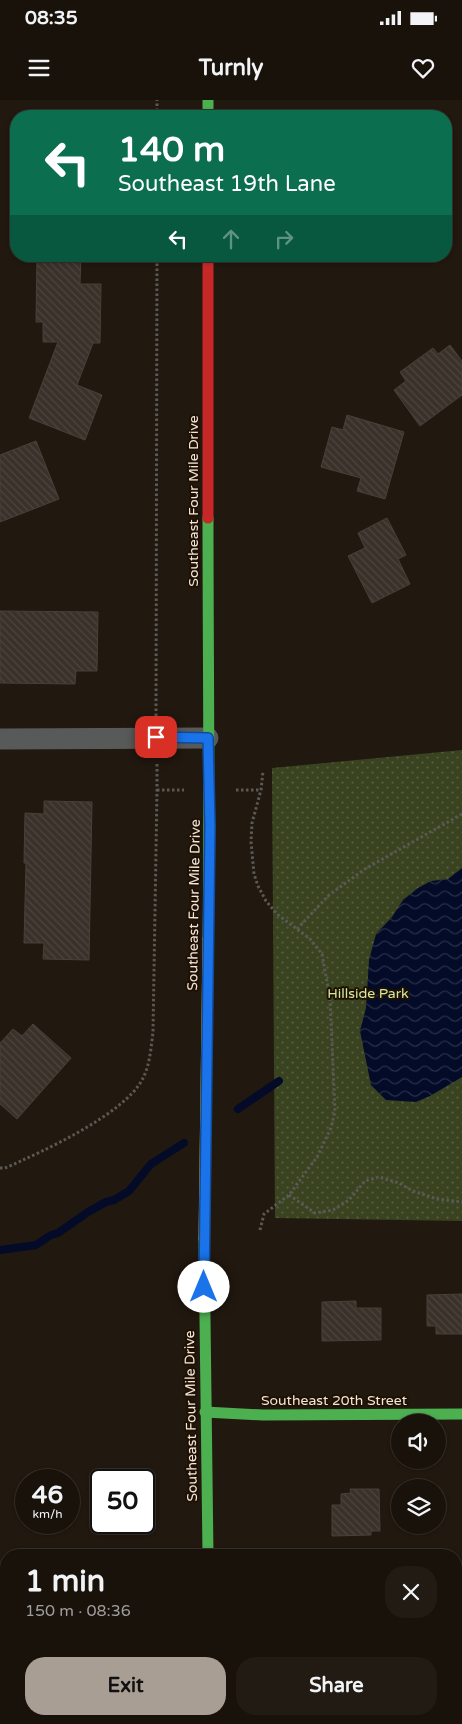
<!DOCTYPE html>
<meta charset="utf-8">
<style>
:root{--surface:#19120b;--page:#221b14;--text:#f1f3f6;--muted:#9f9e9d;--line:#37322c;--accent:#a89e94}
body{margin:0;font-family:"Varela Round",sans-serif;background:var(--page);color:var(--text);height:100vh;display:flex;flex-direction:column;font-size:19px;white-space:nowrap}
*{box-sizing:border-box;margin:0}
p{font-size:16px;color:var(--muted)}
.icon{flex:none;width:28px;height:28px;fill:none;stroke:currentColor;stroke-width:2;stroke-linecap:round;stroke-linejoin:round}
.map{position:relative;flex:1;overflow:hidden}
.drawer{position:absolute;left:0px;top:1449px;width:462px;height:176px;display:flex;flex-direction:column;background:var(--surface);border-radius:20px 20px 0 0;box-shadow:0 1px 4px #0004,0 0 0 1px var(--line)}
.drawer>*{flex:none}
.banner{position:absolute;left:10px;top:10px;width:442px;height:152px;border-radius:20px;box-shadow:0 1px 4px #0004,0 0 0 1px var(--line);background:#0b6e4f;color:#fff;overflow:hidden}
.buttons{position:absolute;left:391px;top:1314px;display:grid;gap:10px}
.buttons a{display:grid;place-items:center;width:55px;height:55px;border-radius:50%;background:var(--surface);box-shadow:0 1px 4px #0004,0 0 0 1px var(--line);font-size:25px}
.speed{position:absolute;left:15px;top:1369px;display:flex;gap:10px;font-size:25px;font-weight:700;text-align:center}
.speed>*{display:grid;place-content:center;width:65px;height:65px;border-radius:50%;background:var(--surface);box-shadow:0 1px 4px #0004,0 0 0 1px var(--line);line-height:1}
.speed small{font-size:12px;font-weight:400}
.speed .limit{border:2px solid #111;border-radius:8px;background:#fff;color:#111}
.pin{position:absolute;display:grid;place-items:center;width:42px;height:42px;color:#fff;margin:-21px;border-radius:10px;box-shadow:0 2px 8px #0006}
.me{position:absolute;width:55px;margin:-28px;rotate:0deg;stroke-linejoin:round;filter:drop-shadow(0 0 4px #0008)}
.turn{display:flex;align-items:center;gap:18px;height:105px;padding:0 25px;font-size:22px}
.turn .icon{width:65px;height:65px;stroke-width:2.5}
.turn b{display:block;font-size:35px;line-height:42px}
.lanes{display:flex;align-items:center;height:48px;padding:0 25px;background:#0003;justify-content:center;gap:25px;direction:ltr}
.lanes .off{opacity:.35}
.round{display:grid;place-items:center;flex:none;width:52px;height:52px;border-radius:20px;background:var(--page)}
.summary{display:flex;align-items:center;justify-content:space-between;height:85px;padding:0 25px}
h1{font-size:30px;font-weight:700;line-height:38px}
.primary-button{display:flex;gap:10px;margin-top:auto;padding:10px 25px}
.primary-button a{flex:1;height:58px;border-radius:20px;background:var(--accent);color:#111;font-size:20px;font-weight:700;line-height:58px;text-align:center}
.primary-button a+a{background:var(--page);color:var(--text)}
.status{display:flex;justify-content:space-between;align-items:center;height:35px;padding:0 25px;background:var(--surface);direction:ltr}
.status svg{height:14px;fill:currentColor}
header{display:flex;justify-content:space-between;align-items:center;height:65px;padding:0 25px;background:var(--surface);font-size:22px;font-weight:700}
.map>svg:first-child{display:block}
.grass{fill:url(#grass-dots)}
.water{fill:url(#water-waves)}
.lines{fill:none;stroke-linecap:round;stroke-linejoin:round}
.stream{stroke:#030b28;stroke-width:8}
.building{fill:url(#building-back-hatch);stroke:#494039}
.path{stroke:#5b5956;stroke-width:3;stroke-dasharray:2.5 2.5;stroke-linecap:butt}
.street{stroke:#585a5a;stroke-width:21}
.fast{stroke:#4caf50;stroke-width:11}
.slow{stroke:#ffc107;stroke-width:11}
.jam{stroke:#c62828;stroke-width:11}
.route-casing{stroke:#114b97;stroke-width:12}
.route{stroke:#1a73e8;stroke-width:9}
.labels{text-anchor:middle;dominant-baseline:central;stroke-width:4;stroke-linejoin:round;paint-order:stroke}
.street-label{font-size:14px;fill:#f1e6db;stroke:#1f1002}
.park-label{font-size:14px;fill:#d0eb9f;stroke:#1f1002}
</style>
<div class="status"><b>08:35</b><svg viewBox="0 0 49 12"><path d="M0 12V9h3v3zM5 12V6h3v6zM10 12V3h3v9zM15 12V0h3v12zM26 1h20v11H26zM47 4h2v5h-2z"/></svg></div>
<header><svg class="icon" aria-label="menu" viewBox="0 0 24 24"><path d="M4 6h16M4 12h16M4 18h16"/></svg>Turnly<svg class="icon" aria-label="heart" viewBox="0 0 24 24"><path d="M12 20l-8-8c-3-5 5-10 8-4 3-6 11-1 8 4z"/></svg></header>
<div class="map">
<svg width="462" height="1624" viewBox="0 0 462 1624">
<defs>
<pattern id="grass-dots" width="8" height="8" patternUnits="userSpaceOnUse" patternTransform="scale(1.25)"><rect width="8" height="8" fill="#394320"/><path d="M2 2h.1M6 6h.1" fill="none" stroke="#565e40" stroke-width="1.8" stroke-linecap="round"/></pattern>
<pattern id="water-waves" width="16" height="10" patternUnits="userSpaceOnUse" patternTransform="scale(1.25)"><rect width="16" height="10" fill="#030b28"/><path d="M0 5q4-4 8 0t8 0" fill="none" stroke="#282f47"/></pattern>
<pattern id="building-back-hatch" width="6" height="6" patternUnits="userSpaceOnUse" patternTransform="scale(1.25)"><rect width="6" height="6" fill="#39312a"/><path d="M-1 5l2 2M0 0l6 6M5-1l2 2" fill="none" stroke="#4c453e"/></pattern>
</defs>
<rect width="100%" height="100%" fill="#21180f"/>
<!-- grass -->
<polygon class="grass" points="462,650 462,1121 275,1118 272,668"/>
<!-- water -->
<polygon class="water" points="462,768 462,977 430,996 416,1002 386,1000 371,985 360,931 366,908 369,860 376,834 392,817 403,800 418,788 431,781 448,779"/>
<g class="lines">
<!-- stream -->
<g class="stream">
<polyline points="238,1009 279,981"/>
<polyline points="0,1150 36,1145 51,1135 58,1133 88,1112 106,1102 114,1100 129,1091 151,1064 184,1043"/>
</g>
</g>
<!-- building -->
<g class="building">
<polygon points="37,156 81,156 80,184 101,184 100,243 93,243 77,285 102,295 85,340 29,318 58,242 43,242 43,222 36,222"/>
<polygon points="450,245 462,261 462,295 420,326 394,290 406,281 400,272 433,248 438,254"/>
<polygon points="347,315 404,332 385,399 357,391 361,378 321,367 332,327 343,330"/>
<polygon points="36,341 59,399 0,422 0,355"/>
<polygon points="387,418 406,455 398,459 410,484 372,503 348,456 365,448 358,433"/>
<polygon points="0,511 98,512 97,571 76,571 75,584 0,583"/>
<polygon points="44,701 92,702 89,860 43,859 44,843 24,843 26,763 24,763 25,713 44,714"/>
<polygon points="33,924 71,958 17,1019 0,1004 0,943 13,929 22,936"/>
<polygon points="462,1194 462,1234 436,1234 436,1226 427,1226 427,1195"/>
<polygon points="356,1201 356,1208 381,1208 381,1240 322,1241 322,1202"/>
<polygon points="350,1389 379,1389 380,1431 371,1431 371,1435 332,1436 332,1405 341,1405 341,1394 351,1393"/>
</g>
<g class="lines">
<!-- path -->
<g class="path">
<polyline points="157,16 157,0"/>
<polyline points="156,616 157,156"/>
<polyline points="157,690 184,690"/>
<polyline points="236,690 261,690"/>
<polyline points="297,829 329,795 365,769 462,714"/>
<path d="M 0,1068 L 5,1068 C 42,1052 123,1015 142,980 C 150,966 151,947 153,932 L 157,690 L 157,662"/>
<polyline points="289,1095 315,1113 333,1110 349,1100 365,1081 379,1077 399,1083 413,1091 437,1099 462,1102"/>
<polyline points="260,1130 264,1114 289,1095 317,1057 331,1028 335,1011 330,899 322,854 310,839 277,814 266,801 258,786 254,774 251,742 252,723 261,690 263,671"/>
</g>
<!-- street -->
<polyline class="street" points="0,639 208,638"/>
<!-- fast -->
<g class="fast">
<polyline points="208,0 208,16"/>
<path d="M 208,418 C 208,558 210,699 208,839"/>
<polyline points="204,1139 208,1455"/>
<polyline points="205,1312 263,1315 462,1314"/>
<polyline points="212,1619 212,1624"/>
</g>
<!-- slow -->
<polyline class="slow" points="204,1139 208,839"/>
<!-- jam -->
<polyline class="jam" points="208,156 208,418"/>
</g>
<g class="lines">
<defs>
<polyline id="route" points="156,637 208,638 210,726 204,1187"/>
</defs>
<!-- route casing -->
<use href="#route" class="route-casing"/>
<!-- route -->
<use href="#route" class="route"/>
</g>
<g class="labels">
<!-- street labels -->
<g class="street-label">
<text transform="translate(193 401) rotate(-90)">Southeast Four Mile Drive</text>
<text transform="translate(194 805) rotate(-89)">Southeast Four Mile Drive</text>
<text x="334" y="1300">Southeast 20th Street</text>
<text transform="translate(191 1316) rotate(-91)">Southeast Four Mile Drive</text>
</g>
<!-- park labels -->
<g class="park-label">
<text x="368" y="893">Hillside Park</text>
</g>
</g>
</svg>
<div class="buttons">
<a><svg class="icon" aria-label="sound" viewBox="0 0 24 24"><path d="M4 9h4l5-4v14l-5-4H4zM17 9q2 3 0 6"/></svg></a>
<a><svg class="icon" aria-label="layers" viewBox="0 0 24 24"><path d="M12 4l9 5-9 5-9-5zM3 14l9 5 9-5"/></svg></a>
</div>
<div class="speed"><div>46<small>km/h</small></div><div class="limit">50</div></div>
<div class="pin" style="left:156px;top:637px;background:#d93025"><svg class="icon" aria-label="arrive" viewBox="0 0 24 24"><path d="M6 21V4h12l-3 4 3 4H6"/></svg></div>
<svg class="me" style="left:204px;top:1187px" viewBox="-20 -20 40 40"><circle r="19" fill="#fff"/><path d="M0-13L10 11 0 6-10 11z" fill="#1a73e8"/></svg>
<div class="banner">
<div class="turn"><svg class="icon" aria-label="left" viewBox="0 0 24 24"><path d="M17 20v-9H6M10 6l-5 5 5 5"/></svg><div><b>140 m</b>Southeast 19th Lane</div></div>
<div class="lanes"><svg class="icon" aria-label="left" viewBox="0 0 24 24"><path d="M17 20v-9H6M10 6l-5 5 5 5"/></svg><svg class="icon off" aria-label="ahead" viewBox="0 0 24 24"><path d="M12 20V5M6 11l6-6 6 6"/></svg><svg class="icon off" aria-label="right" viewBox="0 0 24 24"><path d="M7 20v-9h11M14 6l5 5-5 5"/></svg></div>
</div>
<section class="drawer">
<div class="summary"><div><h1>1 min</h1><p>150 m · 08:36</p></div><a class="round"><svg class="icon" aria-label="close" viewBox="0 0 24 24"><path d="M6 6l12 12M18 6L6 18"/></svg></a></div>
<div class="primary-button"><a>Exit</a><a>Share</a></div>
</section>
</div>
